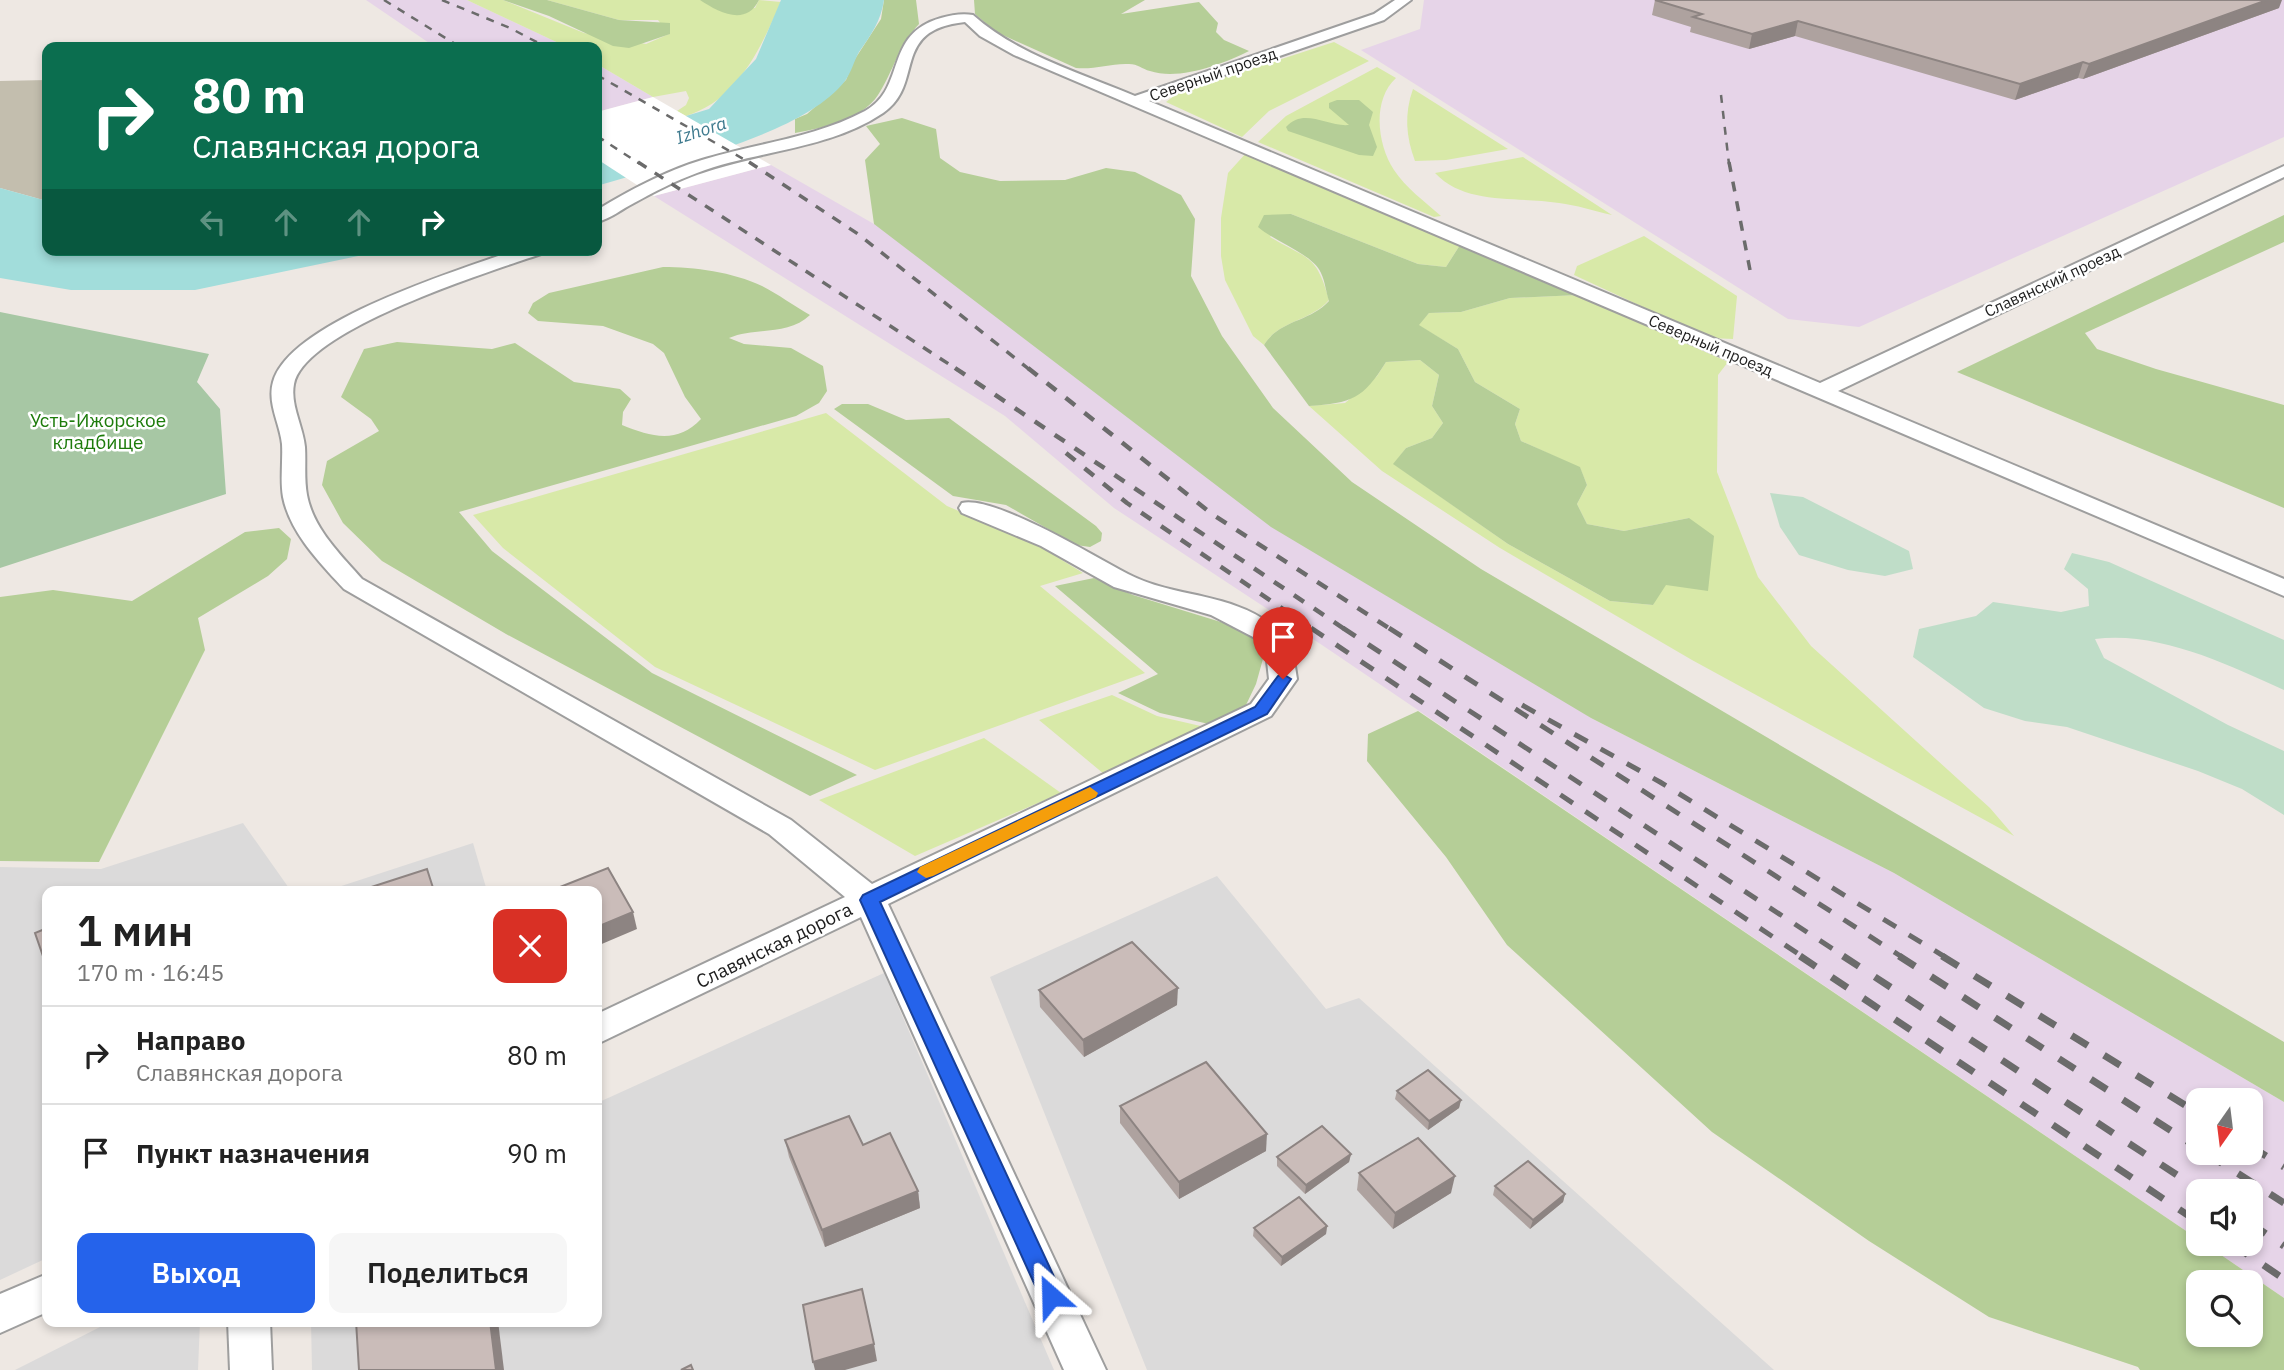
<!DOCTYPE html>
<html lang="ru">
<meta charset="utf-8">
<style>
:root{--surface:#fff;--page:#f6f6f6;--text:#222;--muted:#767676;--line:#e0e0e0;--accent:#2563eb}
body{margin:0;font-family:"IBM Plex Sans",sans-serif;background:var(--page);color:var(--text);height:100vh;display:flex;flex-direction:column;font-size:26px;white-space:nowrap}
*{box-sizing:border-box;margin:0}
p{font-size:23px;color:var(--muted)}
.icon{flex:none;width:38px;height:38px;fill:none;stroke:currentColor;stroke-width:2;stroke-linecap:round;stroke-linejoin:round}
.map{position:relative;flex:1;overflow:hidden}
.sheet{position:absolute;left:42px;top:886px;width:560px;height:441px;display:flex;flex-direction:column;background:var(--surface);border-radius:14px;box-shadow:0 4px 10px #0003}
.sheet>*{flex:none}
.top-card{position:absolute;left:42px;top:42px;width:560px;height:214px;border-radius:14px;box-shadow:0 4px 10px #0003;background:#0b6e4f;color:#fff;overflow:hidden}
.needle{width:46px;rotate:194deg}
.buttons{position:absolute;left:2186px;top:1088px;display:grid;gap:14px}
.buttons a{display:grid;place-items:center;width:77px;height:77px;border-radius:14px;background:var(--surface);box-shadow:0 4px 10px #0003;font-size:35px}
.pin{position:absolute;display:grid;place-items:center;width:60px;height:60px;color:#fff;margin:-72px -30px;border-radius:50% 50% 50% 0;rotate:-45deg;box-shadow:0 0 7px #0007}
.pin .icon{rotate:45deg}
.me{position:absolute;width:77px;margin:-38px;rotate:335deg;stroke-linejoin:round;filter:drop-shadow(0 0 5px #0008)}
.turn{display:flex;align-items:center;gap:24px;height:147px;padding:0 35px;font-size:32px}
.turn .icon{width:91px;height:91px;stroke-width:2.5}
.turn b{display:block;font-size:49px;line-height:60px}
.lanes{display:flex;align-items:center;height:66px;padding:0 35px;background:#0003;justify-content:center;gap:35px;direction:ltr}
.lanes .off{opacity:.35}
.round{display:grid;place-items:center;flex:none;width:74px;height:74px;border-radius:14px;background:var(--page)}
.summary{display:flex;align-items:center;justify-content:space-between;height:119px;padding:0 35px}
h1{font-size:42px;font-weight:600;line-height:52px}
.primary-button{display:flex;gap:14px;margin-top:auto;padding:14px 35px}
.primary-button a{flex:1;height:80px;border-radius:14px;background:var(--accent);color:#fff;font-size:28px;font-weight:600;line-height:80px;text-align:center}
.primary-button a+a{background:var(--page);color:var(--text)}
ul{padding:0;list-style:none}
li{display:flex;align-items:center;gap:21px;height:98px;padding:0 35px;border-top:2px solid var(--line)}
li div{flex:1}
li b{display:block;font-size:26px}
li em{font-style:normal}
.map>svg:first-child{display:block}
.residential{fill:#dbdada}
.industrial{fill:#e6d4e8;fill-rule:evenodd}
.construction{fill:#c3beae}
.grass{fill:#d8e9a8}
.forest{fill:#b5ce97;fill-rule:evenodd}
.wetland{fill:#bfddc8}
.cemetery{fill:#a7c7a4}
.water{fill:#a2dddb}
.pier{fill:#fff}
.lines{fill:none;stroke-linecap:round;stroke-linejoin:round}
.minor-casing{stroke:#9e9e9e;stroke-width:4}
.minor{fill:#fff;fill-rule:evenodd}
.rail-far4{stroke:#6b6b6b;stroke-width:2.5;stroke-dasharray:8 8;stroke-linecap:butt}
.rail-far3{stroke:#6b6b6b;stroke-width:3.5;stroke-dasharray:10 10;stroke-linecap:butt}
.rail-far2{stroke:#6b6b6b;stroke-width:4.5;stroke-dasharray:12 12;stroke-linecap:butt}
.rail-far1{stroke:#6b6b6b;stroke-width:5;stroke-dasharray:15 15;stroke-linecap:butt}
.rail{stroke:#6b6b6b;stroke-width:7;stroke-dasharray:19 19;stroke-linecap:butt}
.wall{fill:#aea29f}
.shaded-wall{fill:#8d8482}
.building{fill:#cabcb9;stroke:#8d8482;stroke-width:2}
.route{fill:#2563eb;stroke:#184099;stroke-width:2}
.slow{fill:#f59e0b}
.labels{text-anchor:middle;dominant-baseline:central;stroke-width:5;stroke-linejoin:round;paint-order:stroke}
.far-street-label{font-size:16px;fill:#1d1d1d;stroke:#fff}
.far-water-label{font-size:18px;font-style:italic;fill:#3e7a8e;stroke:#fff}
.park-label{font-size:19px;fill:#1d7b0b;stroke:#fff}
.street-label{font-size:19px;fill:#1d1d1d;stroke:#fff}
</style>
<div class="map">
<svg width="2284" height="1370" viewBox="0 0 2284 1370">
<rect width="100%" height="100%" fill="#eee8e3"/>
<!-- residential -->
<g class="residential">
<polygon points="243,823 291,891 47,891 47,1258 0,1280 0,867 101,869"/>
<polygon points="473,843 487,891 326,891"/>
<polygon points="1217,876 1326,1009 1359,998 1774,1370 1147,1370 990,977"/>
<polygon points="884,973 1054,1370 312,1370 311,1321 597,1321 597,1103"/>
<polygon points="112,1321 200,1321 198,1370 15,1370"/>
</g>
<!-- industrial -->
<g class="industrial">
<polygon points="366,0 467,0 567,47 435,47"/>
<polygon points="1424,0 2284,0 2284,137 1859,327 1788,319 1361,50 1420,29"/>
<polygon points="597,64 653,97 597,112"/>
<path d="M 771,165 L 874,224 L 1591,718 L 1894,873 L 2284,1102 L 2284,1298 L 2205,1244 L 2250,1244 L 2250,1192 L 2198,1192 L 2198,1239 L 1322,645 L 1114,508 L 1005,416 L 654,196 ZM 2198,1101 L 2250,1101 L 2250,1153 L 2198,1153 Z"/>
</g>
<!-- construction -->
<polygon class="construction" points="47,80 47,201 0,188 0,81"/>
<!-- grass -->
<g class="grass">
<path d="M 467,0 L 503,0 L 584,33 L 646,44 L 669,34 L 658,20 L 619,20 L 547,0 L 700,0 L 755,8 L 759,0 L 781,2 C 760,49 738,100 686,116 L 677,111 L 686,105 L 689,98 L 686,91 L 653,97 L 597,64 L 597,47 L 567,47 Z"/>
<polygon points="1334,42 1369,61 1269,111 1242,137 1166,102 1179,92"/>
<path d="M 1377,67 L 1396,78 C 1372,100 1377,144 1394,170 C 1406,188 1424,201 1441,216 L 1434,217 L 1258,142 L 1286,116 Z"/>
<path d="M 1413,89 L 1508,149 L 1446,160 L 1415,161 C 1406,137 1404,114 1413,89 Z"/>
<path d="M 1247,152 L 1460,245 L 1446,267 L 1418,264 L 1291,214 L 1270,237 C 1309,260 1316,254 1329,300 C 1310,322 1279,320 1264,345 L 1253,336 L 1225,280 L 1221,256 L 1221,218 L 1228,173 Z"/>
<path d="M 1523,157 L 1612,215 C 1594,211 1576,205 1559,203 C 1517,196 1466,206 1435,173 Z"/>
<polygon points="1644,236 1737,296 1733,339 1710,338 1574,275 1577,266"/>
<polygon points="1578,295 1728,362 1718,375 1717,472 1758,577 1811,646 1990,808 2014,836 1692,660 1500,548 1382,471 1309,406 1345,403 1377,376 1386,362 1420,360 1439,375 1432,406 1443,423 1432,438 1406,448 1394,464 1508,544 1610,601 1653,605 1689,518 1624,531 1587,524 1577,504 1587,485 1580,468 1521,441 1515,424 1520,409 1475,382 1458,349 1418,325 1429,313 1461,312 1510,298"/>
<polygon points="826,413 947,506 1036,544 1083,573 1040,586 1145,673 875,770 655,667 503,548 473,515"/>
<polygon points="1112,695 1157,716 1205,727 1104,774 1039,720"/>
<polygon points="984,738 1061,793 915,856 819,800"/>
</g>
<!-- forest -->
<g class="forest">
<polygon points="503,0 547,0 619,20 670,23 670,34 629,48 613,46 549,16"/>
<path d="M 700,0 L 759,0 C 746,27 718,12 700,0 Z"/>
<path d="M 884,0 L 916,0 L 919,24 C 899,45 893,72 878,95 C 862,120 822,128 795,133 L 795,119 L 807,114 L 846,80 L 853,62 L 881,19 Z"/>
<path d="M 974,0 L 1145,0 L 1121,14 L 1199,2 L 1218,23 L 1216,32 L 1224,40 L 1249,51 C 1223,64 1179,81 1150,71 C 1142,69 1138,64 1129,64 C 1111,63 1094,70 1076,68 L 996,32 L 975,14 Z"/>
<path d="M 1337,100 L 1359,100 L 1373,112 L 1369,125 L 1377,147 L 1373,156 L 1359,155 L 1288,131 L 1286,127 C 1304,107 1327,127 1349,125 L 1329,108 L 1329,103 Z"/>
<polygon points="902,118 936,129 940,158 960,172 1000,181 1065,180 1106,168 1135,172 1181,195 1195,219 1191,276 1222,336 1273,408 1352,482 1481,569 2284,1042 2284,1102 1894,873 1591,718 1271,527 874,224 865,160 880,144 866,126"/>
<path d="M 1291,214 L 1418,264 L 1446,267 L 1460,245 L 1578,295 L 1510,298 L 1461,312 L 1429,313 L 1419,325 L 1458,349 L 1475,382 L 1520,409 L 1515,424 L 1521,441 L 1580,467 L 1587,485 L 1577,504 L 1587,524 L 1624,531 L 1689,518 L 1714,536 L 1708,591 L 1666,585 L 1653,605 L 1610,601 L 1508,544 L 1393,464 L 1406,448 L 1432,438 L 1443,423 L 1432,406 L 1439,375 L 1420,360 L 1386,362 C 1363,399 1352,403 1309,406 L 1264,345 C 1279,320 1310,322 1329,301 C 1326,292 1325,281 1321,273 C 1313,254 1275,242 1258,227 L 1264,215 Z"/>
<polygon points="2284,215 2284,242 2085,333 2097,349 2156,369 2284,405 2284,508 1957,372"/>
<path d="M 663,267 C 694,267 733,272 762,286 C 778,294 794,306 810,315 C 788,336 755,327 729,338 L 744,344 L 791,348 L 823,366 L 827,391 L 819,403 L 796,416 L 459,512 L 492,551 L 652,673 L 857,775 L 810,796 L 506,634 L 382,561 L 343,523 L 322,485 L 327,461 L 379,431 L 371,419 L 341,397 L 364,349 L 397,342 L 492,349 L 515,343 L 574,382 L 620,389 L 631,399 L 623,412 L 622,425 C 651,437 678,444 701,419 L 685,397 L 664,353 L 653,344 L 603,326 L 538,321 L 528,313 L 533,303 L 549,293 Z"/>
<polygon points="842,404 868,404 906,420 949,418 1096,526 1102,533 1101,541 1090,547 1076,545 1006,505 953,496 834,409"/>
<polygon points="279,528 291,539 287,559 268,576 198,618 205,650 99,862 0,861 0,597 53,590 132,601 245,532"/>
<polygon points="1094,578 1133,595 1237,627 1266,648 1256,684 1246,705 1209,724 1160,713 1118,693 1158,674 1055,586"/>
<path d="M 1418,711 L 2198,1239 L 2198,1244 L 2205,1244 L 2284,1298 L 2284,1370 L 2140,1370 L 2138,1367 L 1989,1317 L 1869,1241 L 1712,1132 L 1507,945 L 1446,857 L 1367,761 L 1368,734 ZM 2198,1283 L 2250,1283 L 2250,1335 L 2198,1335 Z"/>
</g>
<!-- wetland -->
<g class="wetland">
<polygon points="1770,493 1803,497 1909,551 1913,569 1885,576 1848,570 1799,555 1780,527"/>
<path d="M 2072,553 L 2109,562 L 2284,640 L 2284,690 C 2226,664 2159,631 2095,639 L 2104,658 L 2228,725 L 2284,751 L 2284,815 L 2242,789 L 2198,771 L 2067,727 L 2025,721 L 1984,708 L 1913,657 L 1919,629 L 1976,616 L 1993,602 L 2061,612 L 2089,606 L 2088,589 L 2064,569 Z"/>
</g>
<!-- cemetery -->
<polygon class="cemetery" points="0,312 209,354 197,382 220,409 226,494 0,568"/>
<!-- water -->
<g class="water">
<path d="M 781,0 L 884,0 C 881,21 871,35 859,52 C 854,61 851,73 845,81 C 801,137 665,165 597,186 L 597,143 L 709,109 L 756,59 Z"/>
<polygon points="0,188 47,201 47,250 387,250 195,290 71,290 0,278"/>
</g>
<!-- pier -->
<polygon class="pier" points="653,97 771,165 654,196 597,159 597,112"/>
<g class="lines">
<defs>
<g id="minor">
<path d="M 1395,0 L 1411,0 L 1384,20 L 1149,101 L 1820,383 L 2284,166 L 2284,177 L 1838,391 L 2284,579 L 2284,596 L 1014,55 L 980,36 L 965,22 C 889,30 926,84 883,113 C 828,150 758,150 697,173 C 675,181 654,192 634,203 C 622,209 610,219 597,222 L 597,210 C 630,190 665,171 702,160 C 757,143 814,138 865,111 C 907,88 883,34 941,18 C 951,15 963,13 973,15 C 1018,55 1081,73 1135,96 L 1374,14 Z"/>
<path d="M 515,250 L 543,250 L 541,254 C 491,271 305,329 294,384 C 290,405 303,426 305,447 C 306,463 304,479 307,495 C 313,528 340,554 362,579 L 791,820 L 872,884 L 1251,704 L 1269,679 L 1266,652 L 1255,638 L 1211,615 L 1114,587 L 1041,546 L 962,513 L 959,508 L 962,503 C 994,495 1097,558 1128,574 C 1173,598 1233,592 1274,627 C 1292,642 1294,658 1297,679 L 1271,716 L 888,904 L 1106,1370 L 1064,1370 L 861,917 L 597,1044 L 597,1014 L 845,897 L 769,834 L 344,589 C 321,564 290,533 283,497 C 280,480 283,462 282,444 C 280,424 267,403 273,382 C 290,321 460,270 515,250 Z"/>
<polygon points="47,1274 47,1312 0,1333 0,1294"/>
<polygon points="228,1321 270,1321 272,1370 230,1370"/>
</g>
</defs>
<!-- minor casing -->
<use href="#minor" class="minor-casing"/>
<!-- minor -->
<use href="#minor" class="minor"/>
<!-- rail-far4 -->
<g class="rail-far4">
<polyline points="384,0 460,47"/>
<polyline points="442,0 510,28 546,47"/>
<polyline points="597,75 752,164"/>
<polyline points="1721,95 1729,164"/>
<polyline points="597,136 640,164"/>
</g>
<!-- rail-far3 -->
<g class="rail-far3">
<polyline points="638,162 958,370"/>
<polyline points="749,162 858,234 1030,370"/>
<polyline points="1729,162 1750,270"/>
</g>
<!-- rail-far2 -->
<g class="rail-far2">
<polyline points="955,368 1346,630"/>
<polyline points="1028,368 1212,514 1392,630"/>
<polyline points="1066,453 1127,503 1314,630"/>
</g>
<!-- rail-far1 -->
<g class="rail-far1">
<polyline points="1311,628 1803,957"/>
<polyline points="1343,628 1845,957"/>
<polyline points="1389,628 1902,957"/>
<polyline points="1522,705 1660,782 1945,957"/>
</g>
<!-- rail -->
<g class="rail">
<polyline points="1800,956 2198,1222"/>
<polyline points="1843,956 2203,1192"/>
<polyline points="1899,956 2198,1148"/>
<polyline points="1942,956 2198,1113"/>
<polyline points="2250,1146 2284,1167"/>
<polyline points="2206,1153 2284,1203"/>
<polyline points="2250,1223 2284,1246"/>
<polyline points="2232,1244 2284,1279"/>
</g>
</g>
<!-- wall -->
<g class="wall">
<polygon points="1655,0 2279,8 2083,79 2078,78 2015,100 1795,36 1749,49 1690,32 1691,27 1652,15"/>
<polygon points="1039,990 1177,1005 1084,1057 1040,1007"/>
<polygon points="1397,1091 1461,1100 1459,1108 1428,1130 1395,1099"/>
<polygon points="1120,1106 1266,1151 1179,1199 1120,1123"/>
<polygon points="785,1140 863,1145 918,1191 920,1208 825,1247 789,1157"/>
<polygon points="1351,1154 1349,1162 1305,1194 1277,1166 1277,1157"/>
<polygon points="1359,1173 1451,1193 1393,1229 1357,1190"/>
<polygon points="1495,1186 1565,1194 1563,1202 1530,1229 1493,1195"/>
<polygon points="1327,1226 1326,1234 1281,1266 1253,1236 1254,1228"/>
</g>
<!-- shaded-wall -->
<g class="shaded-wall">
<polygon points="2267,0 2282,0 2279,8 2083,79 2089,64"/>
<polygon points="1798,21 1795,36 1749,49 1752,34"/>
<polygon points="2083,62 2078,78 2015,100 2020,84"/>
<polygon points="633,912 637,929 597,946 597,927"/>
<polygon points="1178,988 1177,1005 1084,1057 1083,1040"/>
<polygon points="1461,1100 1459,1108 1428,1130 1429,1121"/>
<polygon points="1267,1134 1266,1151 1179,1199 1179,1182"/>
<polygon points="1351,1154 1349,1162 1305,1194 1306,1185"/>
<polygon points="1455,1176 1451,1193 1393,1229 1395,1213"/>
<polygon points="918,1191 920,1208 825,1247 822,1230"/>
<polygon points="1565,1194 1563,1202 1530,1229 1533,1220"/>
<polygon points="1327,1226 1326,1234 1281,1266 1282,1257"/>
<polygon points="490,1321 498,1321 504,1370 496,1370"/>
<polygon points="874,1344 877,1361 845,1370 815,1370 813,1362"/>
</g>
<!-- building -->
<g class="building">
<polygon points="1655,0 2267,0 2089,64 2083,62 2020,84 1798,21 1752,34 1693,17 1702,14"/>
<polygon points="608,868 633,912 597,927 597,891 550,891"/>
<polygon points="427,869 434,891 359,891"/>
<polygon points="47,928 47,957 44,959 35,933"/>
<polygon points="1132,942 1178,988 1083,1040 1039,990"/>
<polygon points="1206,1062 1267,1134 1179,1182 1120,1106"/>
<polygon points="1428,1070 1461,1100 1429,1121 1397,1091"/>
<polygon points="849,1116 863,1145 890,1133 918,1191 822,1230 785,1140"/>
<polygon points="1322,1126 1351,1154 1306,1185 1277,1157"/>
<polygon points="1418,1138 1455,1176 1395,1213 1359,1173"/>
<polygon points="1528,1161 1565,1194 1533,1220 1495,1186"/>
<polygon points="1299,1197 1327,1226 1282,1257 1254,1228"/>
<polygon points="862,1289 874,1344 813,1362 803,1305"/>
<polygon points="356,1321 490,1321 496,1370 359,1370"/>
<polygon points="691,1365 693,1370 681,1370"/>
</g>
<!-- route -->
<polygon class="route" points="1283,674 1291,679 1267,714 880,902 1063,1296 1059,1303 1051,1306 1043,1303 860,900 863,895 1255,707 1278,676"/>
<!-- slow -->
<polygon class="slow" points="1090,787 1098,793 1096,797 933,876 926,878 917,872 920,867"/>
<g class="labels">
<!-- far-street labels -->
<g class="far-street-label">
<text transform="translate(1213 74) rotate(-19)">Северный проезд</text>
<text transform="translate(2052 281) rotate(-25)">Славянский проезд</text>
<text transform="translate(1711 345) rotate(23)">Северный проезд</text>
</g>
<!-- far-water labels -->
<g class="far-water-label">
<text transform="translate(701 130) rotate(-18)">Izhora</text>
</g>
<!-- park labels -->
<g class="park-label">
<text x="98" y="420">Усть-Ижорское<tspan x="98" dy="22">кладбище</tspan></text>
</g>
<!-- street labels -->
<g class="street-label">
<text transform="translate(774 945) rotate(-26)">Славянская дорога</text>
</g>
</g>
</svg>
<div class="buttons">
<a><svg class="needle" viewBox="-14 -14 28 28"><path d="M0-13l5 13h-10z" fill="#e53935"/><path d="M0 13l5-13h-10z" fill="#767676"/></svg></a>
<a><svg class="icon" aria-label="sound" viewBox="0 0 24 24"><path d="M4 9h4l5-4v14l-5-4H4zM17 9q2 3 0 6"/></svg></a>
<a><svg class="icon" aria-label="search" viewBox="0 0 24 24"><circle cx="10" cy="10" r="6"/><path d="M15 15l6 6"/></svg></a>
</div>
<div class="pin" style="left:1283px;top:679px;background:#d93025"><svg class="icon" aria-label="arrive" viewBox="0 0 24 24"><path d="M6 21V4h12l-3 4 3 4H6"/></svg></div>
<svg class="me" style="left:1051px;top:1296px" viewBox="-20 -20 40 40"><path d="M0-17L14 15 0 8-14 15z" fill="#2563eb" stroke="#fff" stroke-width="4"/></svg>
<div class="top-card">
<div class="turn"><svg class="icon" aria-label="right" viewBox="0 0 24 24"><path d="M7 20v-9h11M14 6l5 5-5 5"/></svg><div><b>80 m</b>Славянская дорога</div></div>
<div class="lanes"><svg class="icon off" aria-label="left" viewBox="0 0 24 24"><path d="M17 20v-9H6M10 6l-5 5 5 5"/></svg><svg class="icon off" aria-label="ahead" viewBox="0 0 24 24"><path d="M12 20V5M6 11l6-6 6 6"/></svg><svg class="icon off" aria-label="ahead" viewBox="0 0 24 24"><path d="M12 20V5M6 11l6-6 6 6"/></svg><svg class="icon" aria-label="right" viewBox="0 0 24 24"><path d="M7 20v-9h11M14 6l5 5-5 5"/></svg></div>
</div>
<section class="sheet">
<div class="summary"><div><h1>1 мин</h1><p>170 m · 16:45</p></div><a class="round" style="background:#d93025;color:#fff"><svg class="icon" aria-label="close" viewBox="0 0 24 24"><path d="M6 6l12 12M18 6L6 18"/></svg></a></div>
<ul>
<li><svg class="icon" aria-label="right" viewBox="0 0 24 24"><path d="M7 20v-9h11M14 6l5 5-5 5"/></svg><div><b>Направо</b><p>Славянская дорога</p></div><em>80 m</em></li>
<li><svg class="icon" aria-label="arrive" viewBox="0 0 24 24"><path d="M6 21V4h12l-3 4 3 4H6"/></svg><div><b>Пункт назначения</b></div><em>90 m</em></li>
</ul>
<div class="primary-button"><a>Выход</a><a>Поделиться</a></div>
</section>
</div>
